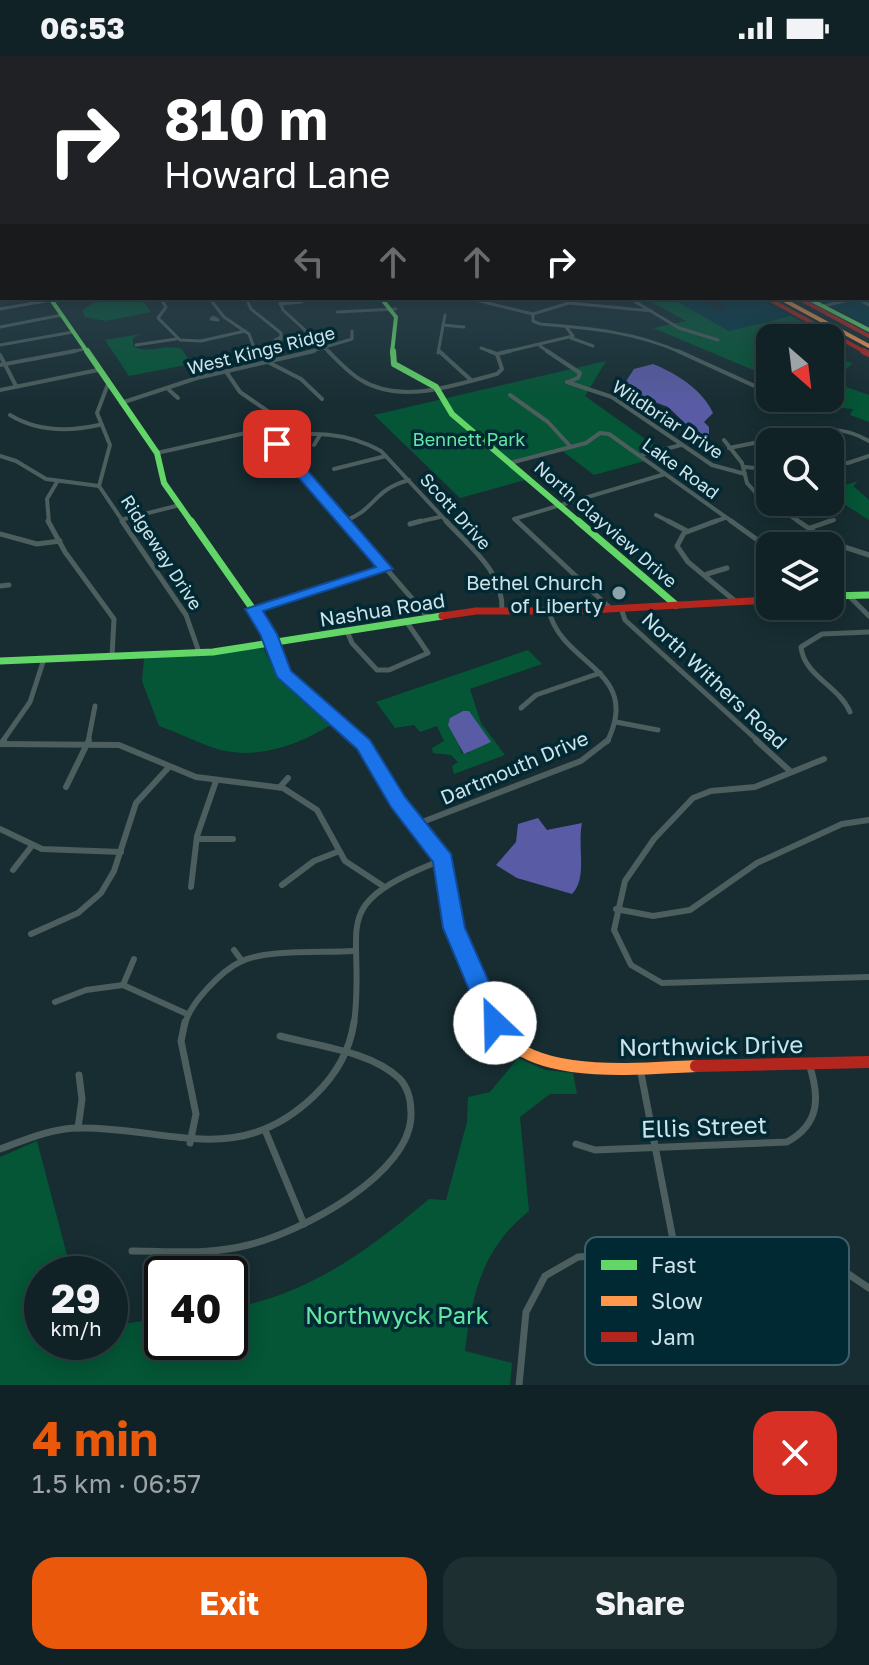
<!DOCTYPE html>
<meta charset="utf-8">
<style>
:root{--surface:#112226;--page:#1e2f32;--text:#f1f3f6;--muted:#9ca4a7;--line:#303f43;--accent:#ea580c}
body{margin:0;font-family:"Golos Text",sans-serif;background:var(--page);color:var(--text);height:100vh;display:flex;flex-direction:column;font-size:30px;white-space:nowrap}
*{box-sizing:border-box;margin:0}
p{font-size:26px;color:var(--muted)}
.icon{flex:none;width:44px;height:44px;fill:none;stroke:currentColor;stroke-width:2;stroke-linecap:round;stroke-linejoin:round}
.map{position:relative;height:1329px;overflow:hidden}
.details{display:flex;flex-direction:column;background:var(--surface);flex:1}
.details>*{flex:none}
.guide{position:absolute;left:0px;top:0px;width:870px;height:244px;box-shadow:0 4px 20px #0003,0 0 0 2px var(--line);background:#202124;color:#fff;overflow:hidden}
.needle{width:52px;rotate:152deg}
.buttons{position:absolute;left:756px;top:268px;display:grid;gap:16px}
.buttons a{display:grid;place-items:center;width:88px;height:88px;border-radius:16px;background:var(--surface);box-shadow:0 4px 20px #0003,0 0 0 2px var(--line);font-size:40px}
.speed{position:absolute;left:24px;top:1200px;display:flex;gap:16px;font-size:40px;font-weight:700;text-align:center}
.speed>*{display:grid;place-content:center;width:104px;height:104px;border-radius:50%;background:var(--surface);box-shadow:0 4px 20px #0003,0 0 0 2px var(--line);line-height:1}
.speed small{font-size:20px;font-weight:400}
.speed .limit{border:4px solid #111;border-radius:12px;background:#fff;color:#111}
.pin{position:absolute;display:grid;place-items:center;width:68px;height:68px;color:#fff;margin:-34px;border-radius:16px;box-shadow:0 4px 12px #0006}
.me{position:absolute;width:88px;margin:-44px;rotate:336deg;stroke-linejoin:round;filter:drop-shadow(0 0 6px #0008)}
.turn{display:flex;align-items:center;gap:28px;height:168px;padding:0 32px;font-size:36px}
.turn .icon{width:104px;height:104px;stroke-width:2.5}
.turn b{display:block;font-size:56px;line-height:68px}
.lanes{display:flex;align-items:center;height:76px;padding:0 32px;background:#0003;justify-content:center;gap:40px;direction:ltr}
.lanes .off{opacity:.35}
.round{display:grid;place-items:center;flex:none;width:84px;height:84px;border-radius:24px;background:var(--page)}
.overview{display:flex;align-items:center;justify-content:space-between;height:136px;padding:0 32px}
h1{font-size:48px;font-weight:700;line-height:60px;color:var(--accent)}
.button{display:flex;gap:16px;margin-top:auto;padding:16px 32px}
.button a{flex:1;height:92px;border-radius:24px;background:var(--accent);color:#fff;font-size:32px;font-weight:700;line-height:92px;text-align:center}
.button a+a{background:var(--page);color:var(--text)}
.status{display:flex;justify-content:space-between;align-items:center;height:56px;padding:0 40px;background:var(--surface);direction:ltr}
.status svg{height:22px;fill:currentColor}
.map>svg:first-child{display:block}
.built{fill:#053743}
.green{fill:#045636;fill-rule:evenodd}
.water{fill:#595ca4}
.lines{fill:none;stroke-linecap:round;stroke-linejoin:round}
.street-far4{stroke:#4c5e5d;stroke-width:3}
.street-far3{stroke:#4c5e5d;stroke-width:4}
.street-far2{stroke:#4c5e5d;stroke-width:5}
.street-far1{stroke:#4c5e5d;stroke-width:6}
.street{stroke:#4c5e5d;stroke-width:7}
.fast-far2{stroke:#63d668;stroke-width:4}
.fast-far1{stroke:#63d668;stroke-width:6}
.fast{stroke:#63d668;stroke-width:7}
.slow-far3{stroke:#ff974d;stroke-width:4}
.slow-far2{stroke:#ff974d;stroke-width:7}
.slow-far1{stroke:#ff974d;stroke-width:9}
.slow{stroke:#ff974d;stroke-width:12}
.jam-far3{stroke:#b3261e;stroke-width:4}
.jam-far2{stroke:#b3261e;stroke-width:6}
.jam-far1{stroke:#b3261e;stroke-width:7}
.jam{stroke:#b3261e;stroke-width:12}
.route{fill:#1a73e8;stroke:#114b97;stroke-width:2}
.poi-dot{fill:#8ea3a9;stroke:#002933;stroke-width:3}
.labels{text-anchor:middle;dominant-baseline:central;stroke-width:7;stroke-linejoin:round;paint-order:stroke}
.far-street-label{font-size:18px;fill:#cee2e9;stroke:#002933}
.far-park-label{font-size:18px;fill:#65e7a3;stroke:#002933}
.poi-label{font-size:20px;fill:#cee2e9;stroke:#002933;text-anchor:end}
.street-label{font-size:20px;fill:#cee2e9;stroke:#002933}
.near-street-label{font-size:24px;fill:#cee2e9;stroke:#002933}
.near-park-label{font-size:24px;fill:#65e7a3;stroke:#002933}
.key{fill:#002933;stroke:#3e606a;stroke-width:2}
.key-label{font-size:22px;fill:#cee2e9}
</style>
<div class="status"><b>06:53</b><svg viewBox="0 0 49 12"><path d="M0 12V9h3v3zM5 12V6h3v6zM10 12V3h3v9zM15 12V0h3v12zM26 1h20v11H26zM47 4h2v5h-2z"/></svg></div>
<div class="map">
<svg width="869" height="1329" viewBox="0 0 869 1329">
<rect width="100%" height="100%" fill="#172d32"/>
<!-- built -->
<g class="built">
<polygon points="869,175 869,270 816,242 868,242"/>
<polygon points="671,242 697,242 719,256 727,250 706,242 758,242 791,260 729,275"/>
</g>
<!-- green -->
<g class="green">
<polygon points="119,242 141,242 151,256 106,265 85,261 82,254 94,247"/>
<polygon points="644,242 671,242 729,275 791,260 817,274 797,282 770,282 770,321 653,272 686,265"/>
<path d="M 141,278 L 133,282 L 133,290 C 149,299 165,287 182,293 L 191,308 L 129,320 L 105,284 Z"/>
<polygon points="830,301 853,307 832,326 869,339 869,366 850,359 853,353 834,351 817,342 830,342"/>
<polygon points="606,305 585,340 658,392 636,398 645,405 594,419 561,394 508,408 525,424 460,442 374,359"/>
<polygon points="858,425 853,430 869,444 869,464 830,439 830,434"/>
<path d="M 263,591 C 277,627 302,645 331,669 C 296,690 253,706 211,691 C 194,685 177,676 159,670 L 142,625 L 144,602 L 218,598 Z"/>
<path d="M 528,594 L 542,608 L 470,633 L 481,667 L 505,699 L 454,718 L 452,710 L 458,706 L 451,699 L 433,697 L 432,692 L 444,685 L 437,670 L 420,676 L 414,669 L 395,672 L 376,646 ZM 463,655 L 469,655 L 478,669 L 469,697 L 462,698 L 450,662 Z"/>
<path d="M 518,1002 L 545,1014 L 573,1017 L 577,1038 L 550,1038 L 520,1061 L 529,1155 C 482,1193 472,1238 465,1295 L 512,1307 L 510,1329 L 0,1329 L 0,1101 L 37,1085 L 72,1218 L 42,1218 L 42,1286 L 110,1286 L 110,1270 L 162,1262 L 162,1286 L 230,1286 L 230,1252 C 309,1239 370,1193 429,1143 L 446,1144 L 467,1066 L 468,1041 L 490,1036 Z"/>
</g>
<!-- water -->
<g class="water">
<path d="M 653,308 C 676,317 703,334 713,357 L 704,366 L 709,371 L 709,384 L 705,386 L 668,351 L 621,333 L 634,313 Z"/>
<polygon points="463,655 469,655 491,686 464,698 448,669 450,662"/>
<path d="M 538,762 L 547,774 L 582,767 C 577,790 588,822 572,838 L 517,822 L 496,809 L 516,786 L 518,768 Z"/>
</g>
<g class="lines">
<!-- street-far4 -->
<g class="street-far4">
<polyline points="160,242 166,251 158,262 180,284 201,285 245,275"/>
<polyline points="209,242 224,261 249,278 256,297"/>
<polyline points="246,242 251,253 281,277 281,281"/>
<polyline points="279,242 283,254 330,297"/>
<polyline points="467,242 533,258"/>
<polyline points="629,242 679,272 718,284"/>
<polyline points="856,242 869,249"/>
<polyline points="448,243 451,242"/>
<polyline points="280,248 302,246"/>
<polyline points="823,250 858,242"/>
<polyline points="0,253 51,244"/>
<polyline points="337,256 396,253"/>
<path d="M 533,258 L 533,265 L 540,268 C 590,272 636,276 682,297"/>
<polyline points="533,258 569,247 652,255"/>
<polyline points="211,263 218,264 213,261"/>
<polyline points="443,269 464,271"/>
<polyline points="0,271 62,259"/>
<polygon points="281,281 281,284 275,284"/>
<polyline points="571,282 593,290"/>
<polyline points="0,289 73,276"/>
<polyline points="136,289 176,283"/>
<polyline points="540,290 550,297"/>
<polyline points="481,292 494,297"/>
<polyline points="235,294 250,291"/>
<polyline points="64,297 85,293"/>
<polyline points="305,297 352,283 352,275"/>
<polyline points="438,297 445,259"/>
<polyline points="501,297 573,280 567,272"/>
</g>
<!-- street-far3 -->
<g class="street-far3">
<polyline points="254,295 264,304 301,323 322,343"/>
<path d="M 328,295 C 338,305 349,317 361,324 C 402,349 454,329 497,318 L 502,313 L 497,298"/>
<polyline points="439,295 471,324"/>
<polyline points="489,295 497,298"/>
<polyline points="547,295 580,317 578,322 568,326"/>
<polyline points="678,295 770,337"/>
<polyline points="497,298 510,295"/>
<polyline points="0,299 16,330"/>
<polyline points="0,309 75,295"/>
<polyline points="227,317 240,336 269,356"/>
<polyline points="567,326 612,341 712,409 745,418"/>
<polyline points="108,328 97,357 110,389 99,430 124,467"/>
<polyline points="0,334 98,314"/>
<polyline points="169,334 178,342"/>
<polyline points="510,339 548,366 570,390"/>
<polyline points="776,342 784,345 788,342"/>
<polyline points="121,347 197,322 314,295"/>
<path d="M 10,359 C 38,376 68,376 99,369"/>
<path d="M 273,382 C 311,375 347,376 381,395 L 448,467"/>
<polyline points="724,384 742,407 747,427 755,436 801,467"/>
<path d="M 799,386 C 820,368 846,372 869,385"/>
<polyline points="314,389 320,379"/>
<polyline points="729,392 759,386 788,386"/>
<polyline points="157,397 250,376 268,377 347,467"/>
<polyline points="642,399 681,389"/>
<polyline points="0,400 16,405 46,423 99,430"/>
<polyline points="830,406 848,407 869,400"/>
<polyline points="510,407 586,387 600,377 609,378 734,467"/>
<polyline points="745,411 755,412"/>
<polyline points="334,413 386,400"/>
<polyline points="656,459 672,467"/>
<polyline points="124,463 180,449"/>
<path d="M 344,465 C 376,454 372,434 409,424"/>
<polyline points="49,467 47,443 57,426"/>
<polyline points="413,467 440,461"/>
<polyline points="519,467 514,463 665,418"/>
<polyline points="710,467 725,462"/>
<polyline points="824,467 834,464"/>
</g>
<!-- street-far2 -->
<g class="street-far2">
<polyline points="48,465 65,496 114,563 112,600"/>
<polyline points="122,465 186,559 199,596"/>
<polyline points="345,465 428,561"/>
<path d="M 446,465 C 471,492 504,516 502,555"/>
<polyline points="517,465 610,552"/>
<polyline points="668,465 687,475"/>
<polyline points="716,465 684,477 677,490 688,506 735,545"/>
<polyline points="731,465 770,493"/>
<polyline points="798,465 829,486 869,499"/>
<polyline points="410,468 421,465"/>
<polyline points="810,472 830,465"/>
<polyline points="0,478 37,488 60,485"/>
<polyline points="707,518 727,512"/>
<polyline points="0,530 9,529"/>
<polyline points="849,540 869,560"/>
<polyline points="621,552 625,564 759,686"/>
<polyline points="253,553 386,513"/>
<path d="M 549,555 C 562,610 643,614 607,686"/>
<polyline points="347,575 352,587 377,614 389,614 428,597 406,565"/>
<polyline points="521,652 536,639 600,617"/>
<path d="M 850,656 C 839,630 804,620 801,591 L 822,578 L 869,576"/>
<polyline points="616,666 658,674"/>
<polyline points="2,686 30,646 44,603"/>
<polyline points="88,686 95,650"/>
</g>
<!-- street-far1 -->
<g class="street-far1">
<polyline points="756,684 791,716"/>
<polyline points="2,687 4,684"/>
<polyline points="0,688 119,689 196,721 283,732 317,754 345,805 383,830"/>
<polyline points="824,703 755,731 711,735 693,742 654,783 625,825 614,874 631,909 662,927 869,921"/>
<polyline points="66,731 89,684"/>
<polyline points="280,731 288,722"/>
<polyline points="417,768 581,705 608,684"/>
<polyline points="0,773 42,793 121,796"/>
<polyline points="197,783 233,783"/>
<polyline points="13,814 31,791"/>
<polyline points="282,829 314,805 337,796"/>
<polyline points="191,831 197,780 216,725"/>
<polyline points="616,853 653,860 690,854 757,807 842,768 869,764"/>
<polyline points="31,878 78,857 101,837 114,815 136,747 169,711"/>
<polyline points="234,894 242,905"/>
<polyline points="123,929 134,903"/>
<polyline points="55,946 86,934 123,929 187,958"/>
<path d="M 185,968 C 190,947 222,914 242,905 C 268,893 323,897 353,895"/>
<path d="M 354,968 C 367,867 322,851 442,804"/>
</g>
<!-- street -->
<g class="street">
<polyline points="185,966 181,985 196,1058 190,1087"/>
<polyline points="640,1012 675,1194"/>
<polyline points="78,1072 82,1043 79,1019"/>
<polyline points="265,1074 304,1168"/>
<path d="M 576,1088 L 595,1094 L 787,1086 C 820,1068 820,1041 809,1008"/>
<path d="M 0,1093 C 25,1084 50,1073 76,1072 C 167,1070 237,1114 314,1040 C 335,1020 350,994 354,966"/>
<path d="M 132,1195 C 170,1195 210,1199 248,1189 C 299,1177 413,1118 411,1057 C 411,1045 409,1033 400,1023 C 371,995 317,990 280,980"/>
<polyline points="519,1329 526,1256 545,1220 578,1201 675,1194 793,1195 838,1211 869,1232"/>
</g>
<!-- fast-far2 -->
<g class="fast-far2">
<polyline points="50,242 88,297"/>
<polyline points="381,242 396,261 392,297"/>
<polyline points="807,242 869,274"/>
</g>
<!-- fast-far1 -->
<g class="fast-far1">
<polyline points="87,295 157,397 164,427 192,467"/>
<polyline points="393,295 394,308 436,331 452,358 580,467"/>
</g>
<!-- fast -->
<g class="fast">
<polyline points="191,465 264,569 283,617 290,623"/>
<polyline points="578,465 676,549"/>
<polyline points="830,540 869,539"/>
<polyline points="0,605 213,596 442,560"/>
</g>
<!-- slow-far3 -->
<polyline class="slow-far3" points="780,242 869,290"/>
<!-- slow-far2 -->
<polyline class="slow-far2" points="290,623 361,686"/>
<!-- slow-far1 -->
<polyline class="slow-far1" points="359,684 395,741 443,804 449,821 454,872 496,968"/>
<!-- slow -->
<path class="slow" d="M 495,966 C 522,1027 643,1012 696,1010"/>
<!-- jam-far3 -->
<g class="jam-far3">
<polyline points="767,242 867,297"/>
<polyline points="798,242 869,280"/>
</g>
<!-- jam-far2 -->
<polyline class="jam-far2" points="863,295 869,298"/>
<!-- jam-far1 -->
<polyline class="jam-far1" points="442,560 476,555 573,555 770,544"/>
<!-- jam -->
<polyline class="jam" points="696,1010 869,1006"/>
</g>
<!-- sky -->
<linearGradient id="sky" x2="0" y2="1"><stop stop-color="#0d191c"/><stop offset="0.47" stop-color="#364c5a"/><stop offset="1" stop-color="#364c5a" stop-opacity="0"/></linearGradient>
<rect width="869" height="350" fill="url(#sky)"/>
<!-- route -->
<polygon class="route" points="272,385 282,385 393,513 263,555 277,578 291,615 370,684 405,741 451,798 465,872 507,967 503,974 495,977 486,974 443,872 433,806 391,751 357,693 277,621 260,578 245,553 376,511 272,391"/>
<!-- markers -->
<circle class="poi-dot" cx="619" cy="537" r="8"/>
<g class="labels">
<!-- far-street labels -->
<g class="far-street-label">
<text transform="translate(261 294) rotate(-14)">West Kings Ridge</text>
<text transform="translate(668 363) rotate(33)">Wildbriar Drive</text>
<text transform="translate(681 412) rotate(36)">Lake Road</text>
<text transform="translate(456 455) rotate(48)">Scott Drive</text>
<text transform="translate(606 468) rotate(41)">North Clayview Drive</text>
<text transform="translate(162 496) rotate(57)">Ridgeway Drive</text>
</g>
<!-- far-park labels -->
<g class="far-park-label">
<text x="469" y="383">Bennett Park</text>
</g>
<!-- poi labels -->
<g class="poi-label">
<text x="603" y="526">Bethel Church<tspan x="603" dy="23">of Liberty</tspan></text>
</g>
<!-- street labels -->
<g class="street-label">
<text transform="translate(382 553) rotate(-9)">Nashua Road</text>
<text transform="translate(715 624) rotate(43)">North Withers Road</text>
<text transform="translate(514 711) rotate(-23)">Dartmouth Drive</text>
</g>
<!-- near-street labels -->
<g class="near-street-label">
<text transform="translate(711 989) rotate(-1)">Northwick Drive</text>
<text transform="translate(704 1070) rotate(-2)">Ellis Street</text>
</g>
<!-- near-park labels -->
<g class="near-park-label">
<text x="397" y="1258">Northwyck Park</text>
</g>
</g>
<!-- legend -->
<rect x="585" y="1181" width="264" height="128" rx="12" class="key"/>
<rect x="601" y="1204" width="36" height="10" fill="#63d668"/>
<rect x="601" y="1240" width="36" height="10" fill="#ff974d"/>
<rect x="601" y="1276" width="36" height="10" fill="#b3261e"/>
<g class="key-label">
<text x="651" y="1217">Fast</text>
<text x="651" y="1253">Slow</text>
<text x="651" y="1289">Jam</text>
</g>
</svg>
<div class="buttons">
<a><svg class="needle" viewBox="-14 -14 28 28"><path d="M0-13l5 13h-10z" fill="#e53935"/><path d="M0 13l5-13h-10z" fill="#9ca4a7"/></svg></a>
<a><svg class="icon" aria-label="search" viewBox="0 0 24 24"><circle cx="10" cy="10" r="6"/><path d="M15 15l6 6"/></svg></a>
<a><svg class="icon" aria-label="layers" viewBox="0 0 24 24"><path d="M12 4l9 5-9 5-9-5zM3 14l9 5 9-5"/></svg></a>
</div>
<div class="speed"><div>29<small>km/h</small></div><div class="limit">40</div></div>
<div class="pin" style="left:277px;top:388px;background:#d93025"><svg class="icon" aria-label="arrive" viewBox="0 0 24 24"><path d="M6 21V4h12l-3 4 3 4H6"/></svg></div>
<svg class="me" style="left:495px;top:967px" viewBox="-20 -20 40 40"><circle r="19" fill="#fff"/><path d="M0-13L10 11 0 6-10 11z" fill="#1a73e8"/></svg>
<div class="guide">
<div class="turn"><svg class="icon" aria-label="right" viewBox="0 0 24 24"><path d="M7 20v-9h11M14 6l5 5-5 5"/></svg><div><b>810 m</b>Howard Lane</div></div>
<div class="lanes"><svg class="icon off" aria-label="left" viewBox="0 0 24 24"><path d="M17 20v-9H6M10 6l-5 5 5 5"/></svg><svg class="icon off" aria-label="ahead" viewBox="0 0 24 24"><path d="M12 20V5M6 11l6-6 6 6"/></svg><svg class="icon off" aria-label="ahead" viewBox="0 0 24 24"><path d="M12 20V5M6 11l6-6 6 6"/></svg><svg class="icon" aria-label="right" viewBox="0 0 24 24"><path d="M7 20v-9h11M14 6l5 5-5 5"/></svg></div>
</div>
</div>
<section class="details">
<div class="overview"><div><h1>4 min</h1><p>1.5 km · 06:57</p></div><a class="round" style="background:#d93025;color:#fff"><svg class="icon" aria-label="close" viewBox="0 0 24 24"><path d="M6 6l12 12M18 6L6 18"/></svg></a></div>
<div class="button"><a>Exit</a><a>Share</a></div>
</section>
